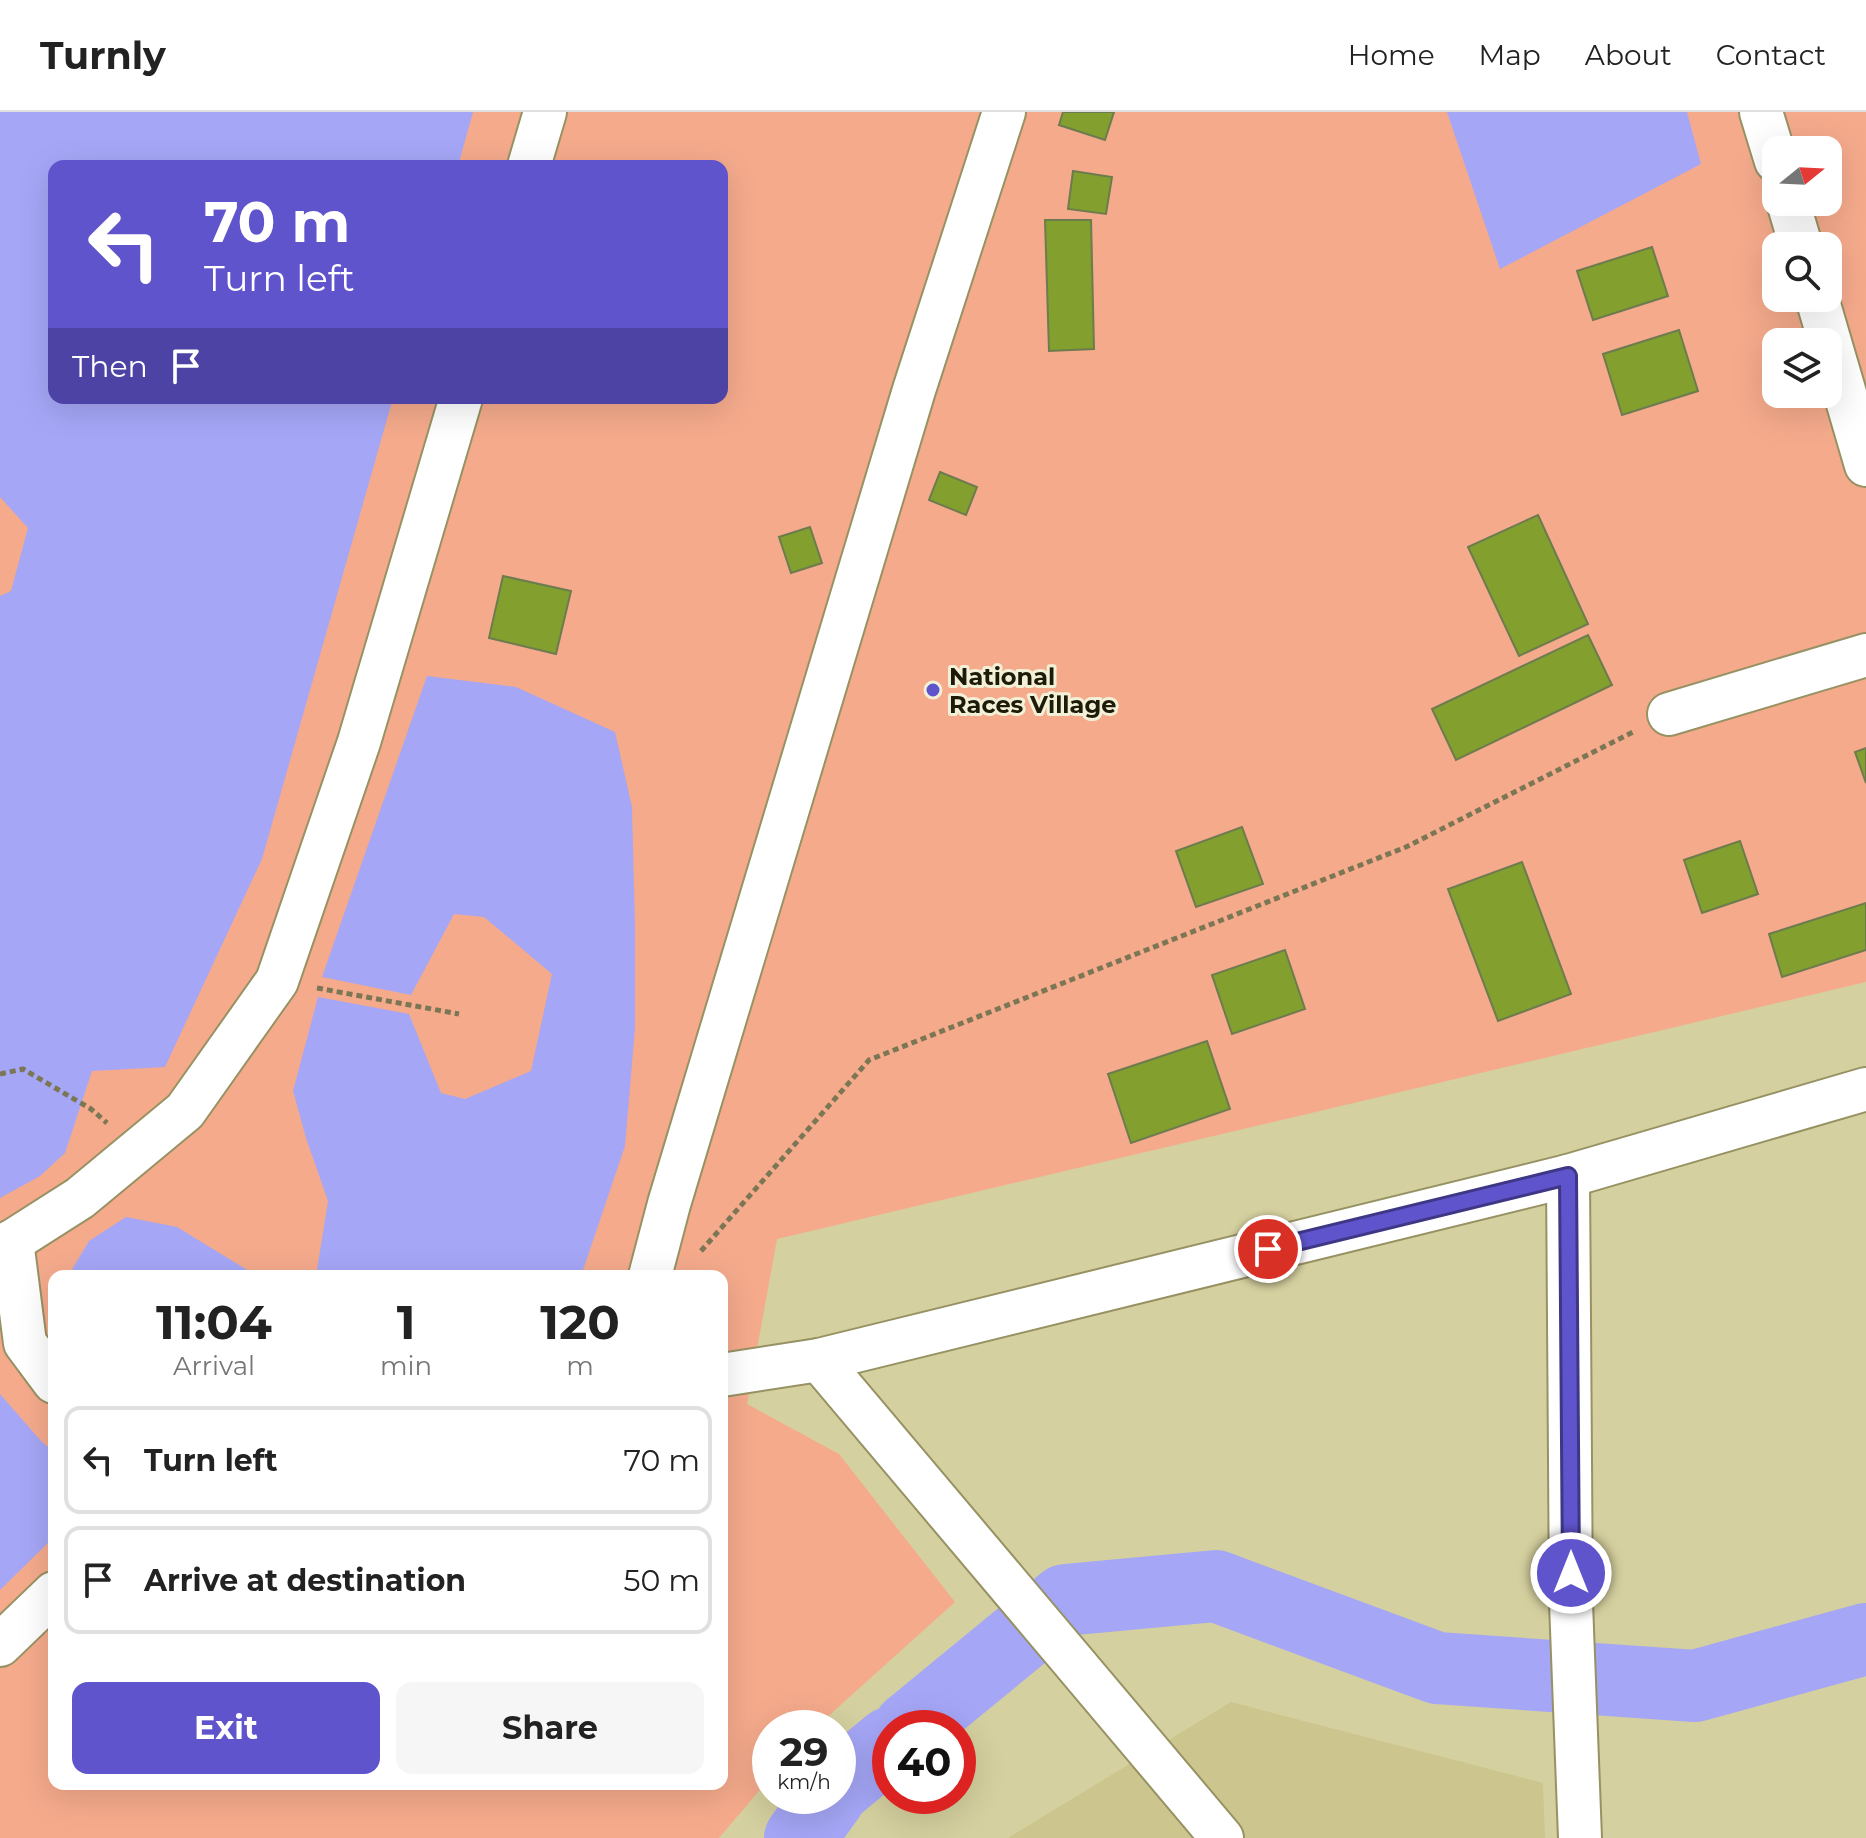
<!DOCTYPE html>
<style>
:root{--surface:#fff;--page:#f6f6f6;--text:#222;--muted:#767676;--line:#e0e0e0;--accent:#6054cd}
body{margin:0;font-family:Montserrat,sans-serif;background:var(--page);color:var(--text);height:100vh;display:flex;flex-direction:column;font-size:30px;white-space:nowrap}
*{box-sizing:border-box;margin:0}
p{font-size:26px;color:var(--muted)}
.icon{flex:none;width:44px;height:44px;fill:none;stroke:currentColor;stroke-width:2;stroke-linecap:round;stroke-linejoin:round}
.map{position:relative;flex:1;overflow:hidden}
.details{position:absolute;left:48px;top:1158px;width:680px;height:520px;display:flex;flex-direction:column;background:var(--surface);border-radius:16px;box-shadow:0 8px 32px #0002}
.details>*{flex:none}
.hud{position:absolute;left:48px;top:48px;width:680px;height:244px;border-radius:16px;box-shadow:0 8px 32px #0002;background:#6054cd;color:#fff;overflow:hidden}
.needle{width:52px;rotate:72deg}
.fabs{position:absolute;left:1762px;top:24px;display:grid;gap:16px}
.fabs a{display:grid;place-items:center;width:80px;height:80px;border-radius:16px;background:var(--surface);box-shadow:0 8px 32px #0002;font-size:40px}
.speed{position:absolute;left:752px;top:1598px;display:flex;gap:16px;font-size:40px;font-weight:700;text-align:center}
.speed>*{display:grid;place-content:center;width:104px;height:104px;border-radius:50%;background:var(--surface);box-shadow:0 8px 32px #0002;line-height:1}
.speed small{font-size:20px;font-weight:400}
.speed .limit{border:12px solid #d22;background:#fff;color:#111}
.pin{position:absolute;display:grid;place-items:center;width:68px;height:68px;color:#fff;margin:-34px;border:4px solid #fff;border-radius:50%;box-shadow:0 2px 8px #0007}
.me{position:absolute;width:88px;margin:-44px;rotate:0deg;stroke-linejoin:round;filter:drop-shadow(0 0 6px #0008)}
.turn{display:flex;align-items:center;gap:28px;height:168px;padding:0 24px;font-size:36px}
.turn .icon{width:104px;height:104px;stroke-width:2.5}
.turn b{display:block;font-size:56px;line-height:68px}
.then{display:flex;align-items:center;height:76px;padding:0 24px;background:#0003;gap:16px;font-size:30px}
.eta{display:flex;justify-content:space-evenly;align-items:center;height:136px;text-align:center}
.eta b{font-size:48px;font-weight:700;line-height:56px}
.primary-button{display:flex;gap:16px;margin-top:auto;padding:16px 24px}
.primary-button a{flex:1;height:92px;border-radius:16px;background:var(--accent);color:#fff;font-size:32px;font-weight:700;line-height:92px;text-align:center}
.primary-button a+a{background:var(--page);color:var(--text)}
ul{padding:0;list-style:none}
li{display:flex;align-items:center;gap:24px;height:108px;margin:0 16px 12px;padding:0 8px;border:4px solid var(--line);border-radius:16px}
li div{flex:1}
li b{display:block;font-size:30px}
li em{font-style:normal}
header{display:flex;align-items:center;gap:48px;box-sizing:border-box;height:112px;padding:0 40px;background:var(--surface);border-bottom:2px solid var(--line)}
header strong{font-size:38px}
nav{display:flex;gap:44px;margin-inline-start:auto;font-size:28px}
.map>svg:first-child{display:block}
.built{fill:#ccc68e}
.green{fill:#f5aa8c;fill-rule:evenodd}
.water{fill:#a5a6f6}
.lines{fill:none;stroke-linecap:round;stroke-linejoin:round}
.river{stroke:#a5a6f6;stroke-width:72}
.building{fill:#839f2d;stroke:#6d7b4f;stroke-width:2}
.minor-casing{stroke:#979263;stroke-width:46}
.path{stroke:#7b7755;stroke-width:5;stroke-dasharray:6 4;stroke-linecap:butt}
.minor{stroke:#fff;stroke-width:42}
.route-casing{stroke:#3e3785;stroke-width:20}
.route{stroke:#6054cd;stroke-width:14}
.poi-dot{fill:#6054cd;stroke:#f2f0d7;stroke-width:3}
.labels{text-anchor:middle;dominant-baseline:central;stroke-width:6;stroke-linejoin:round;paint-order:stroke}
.poi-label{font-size:24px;font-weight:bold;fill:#1d1b08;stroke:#f2f0d7;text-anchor:start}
</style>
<header>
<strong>Turnly</strong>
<nav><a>Home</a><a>Map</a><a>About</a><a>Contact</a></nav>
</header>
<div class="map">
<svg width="1866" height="1726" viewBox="0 0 1866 1726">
<rect width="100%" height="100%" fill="#d5d09f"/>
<!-- built -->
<polygon class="built" points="1231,1590 1543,1671 1545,1726 1008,1726"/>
<!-- green -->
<path class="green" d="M 0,0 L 1866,0 L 1866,870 L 777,1127 L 747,1292 L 839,1342 L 955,1490 L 815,1616 L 770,1616 L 770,1666 L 719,1726 L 0,1726 ZM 1776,38 L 1828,38 L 1828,90 L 1776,90 ZM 54,54 L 722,54 L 722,286 L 54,286 ZM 1776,134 L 1828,134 L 1828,186 L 1776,186 ZM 1776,230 L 1828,230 L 1828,282 L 1776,282 ZM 54,1164 L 722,1164 L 722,1672 L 54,1672 Z"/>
<!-- water -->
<g class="water">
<polygon points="0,0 473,0 458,54 54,54 54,286 393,286 262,747 165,955 92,959 65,1041 40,1064 0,1086 0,484 11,479 28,416 0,385"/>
<polygon points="1447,0 1687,0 1701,52 1500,157"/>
<polygon points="427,564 516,575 615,620 632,695 635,815 635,916 625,1034 581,1164 292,1164 317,1158 328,1089 306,1026 293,979 318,885 409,902 441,981 465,987 531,959 552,862 484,805 454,802 411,883 322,865"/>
<polygon points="126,1105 177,1115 257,1164 68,1164 89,1129"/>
<polygon points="0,1282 41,1329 54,1340 54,1425 0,1478"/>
</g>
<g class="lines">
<!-- river -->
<g class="river">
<polyline points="909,1616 1065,1488 1216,1474 1437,1556 1695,1574 1866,1527"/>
<polyline points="838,1674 890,1631"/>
<polyline points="800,1726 830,1684"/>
</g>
</g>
<!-- building -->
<g class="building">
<polygon points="1063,0 1114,0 1105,28 1059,13"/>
<polygon points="1073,59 1112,65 1106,102 1068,97"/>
<polygon points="1045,108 1091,108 1094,237 1049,239"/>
<polygon points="1652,135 1668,184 1593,208 1577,159"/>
<polygon points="1679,218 1698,279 1622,303 1603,242"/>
<polygon points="940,360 977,375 966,403 929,388"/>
<polygon points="1538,403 1588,512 1519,544 1468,435"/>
<polygon points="810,415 822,451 791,461 779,425"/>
<polygon points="503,464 571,479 556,542 489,526"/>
<polygon points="1588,523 1612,573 1456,648 1432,597"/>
<polygon points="1866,636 1866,671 1855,640"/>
<polygon points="1242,715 1263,772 1196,795 1176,739"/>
<polygon points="1740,729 1758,782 1702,801 1684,748"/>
<polygon points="1522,750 1571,882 1498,909 1448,777"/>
<polygon points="1866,791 1866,838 1782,865 1769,822"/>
<polygon points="1285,838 1305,897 1232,922 1212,863"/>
<polygon points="1207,929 1230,997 1131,1031 1108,962"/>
</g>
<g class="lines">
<defs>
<g id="minor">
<polyline points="1761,0 1776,49"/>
<polyline points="529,54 545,0"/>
<polyline points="1788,90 1801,134"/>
<polyline points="1817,186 1866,353"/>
<polyline points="1669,602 1866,543"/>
<polyline points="12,1129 25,1231 54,1270"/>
<polyline points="0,1137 80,1086 185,999 277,869 359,630 461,286"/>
<polyline points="650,1164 669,1092 914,278 1004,0"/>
<polyline points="819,1248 1222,1726"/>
<polyline points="722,1263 819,1248 1568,1064"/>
<polyline points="0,1533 54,1481"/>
<polyline points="1580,1726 1571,1491 1568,1064 1866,977"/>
</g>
</defs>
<!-- minor casing -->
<use href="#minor" class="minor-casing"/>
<!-- path -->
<g class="path">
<polyline points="317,876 459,902"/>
<polyline points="0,962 23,957 91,997 107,1011"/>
<polyline points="701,1139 869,948 1406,735 1633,620"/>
</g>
<!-- minor -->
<use href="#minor" class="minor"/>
</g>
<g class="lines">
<defs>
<polyline id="route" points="1268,1137 1568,1064 1571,1461"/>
</defs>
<!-- route casing -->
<use href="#route" class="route-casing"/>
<!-- route -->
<use href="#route" class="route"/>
</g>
<!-- markers -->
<circle class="poi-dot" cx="933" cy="578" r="8"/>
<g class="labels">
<!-- poi labels -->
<g class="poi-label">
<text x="949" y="564">National<tspan x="949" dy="28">Races Village</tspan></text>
</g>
</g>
</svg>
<div class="fabs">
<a><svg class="needle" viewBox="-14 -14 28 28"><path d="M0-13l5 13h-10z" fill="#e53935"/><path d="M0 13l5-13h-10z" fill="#767676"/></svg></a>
<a><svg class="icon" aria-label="search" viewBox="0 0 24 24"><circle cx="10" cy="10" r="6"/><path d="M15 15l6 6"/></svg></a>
<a><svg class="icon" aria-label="layers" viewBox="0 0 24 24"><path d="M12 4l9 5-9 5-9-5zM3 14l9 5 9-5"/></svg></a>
</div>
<div class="speed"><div>29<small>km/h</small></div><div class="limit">40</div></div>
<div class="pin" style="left:1268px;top:1137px;background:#d93025"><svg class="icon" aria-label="arrive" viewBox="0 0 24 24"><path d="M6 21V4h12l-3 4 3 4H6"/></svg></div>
<svg class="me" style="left:1571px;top:1461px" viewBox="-20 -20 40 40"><circle r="17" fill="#6054cd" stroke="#fff" stroke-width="3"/><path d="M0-11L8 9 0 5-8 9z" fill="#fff"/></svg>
<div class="hud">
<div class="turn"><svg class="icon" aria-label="left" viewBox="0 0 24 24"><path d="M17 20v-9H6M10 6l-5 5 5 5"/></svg><div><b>70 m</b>Turn left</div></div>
<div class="then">Then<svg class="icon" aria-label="arrive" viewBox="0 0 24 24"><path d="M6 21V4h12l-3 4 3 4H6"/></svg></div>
</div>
<section class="details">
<div class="eta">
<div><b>11:04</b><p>Arrival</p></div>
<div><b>1</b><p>min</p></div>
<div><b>120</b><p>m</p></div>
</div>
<ul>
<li><svg class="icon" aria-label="left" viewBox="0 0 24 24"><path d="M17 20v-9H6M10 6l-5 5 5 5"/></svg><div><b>Turn left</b></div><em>70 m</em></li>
<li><svg class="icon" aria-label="arrive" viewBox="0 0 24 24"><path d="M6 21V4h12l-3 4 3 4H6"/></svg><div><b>Arrive at destination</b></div><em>50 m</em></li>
</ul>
<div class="primary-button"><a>Exit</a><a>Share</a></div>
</section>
</div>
